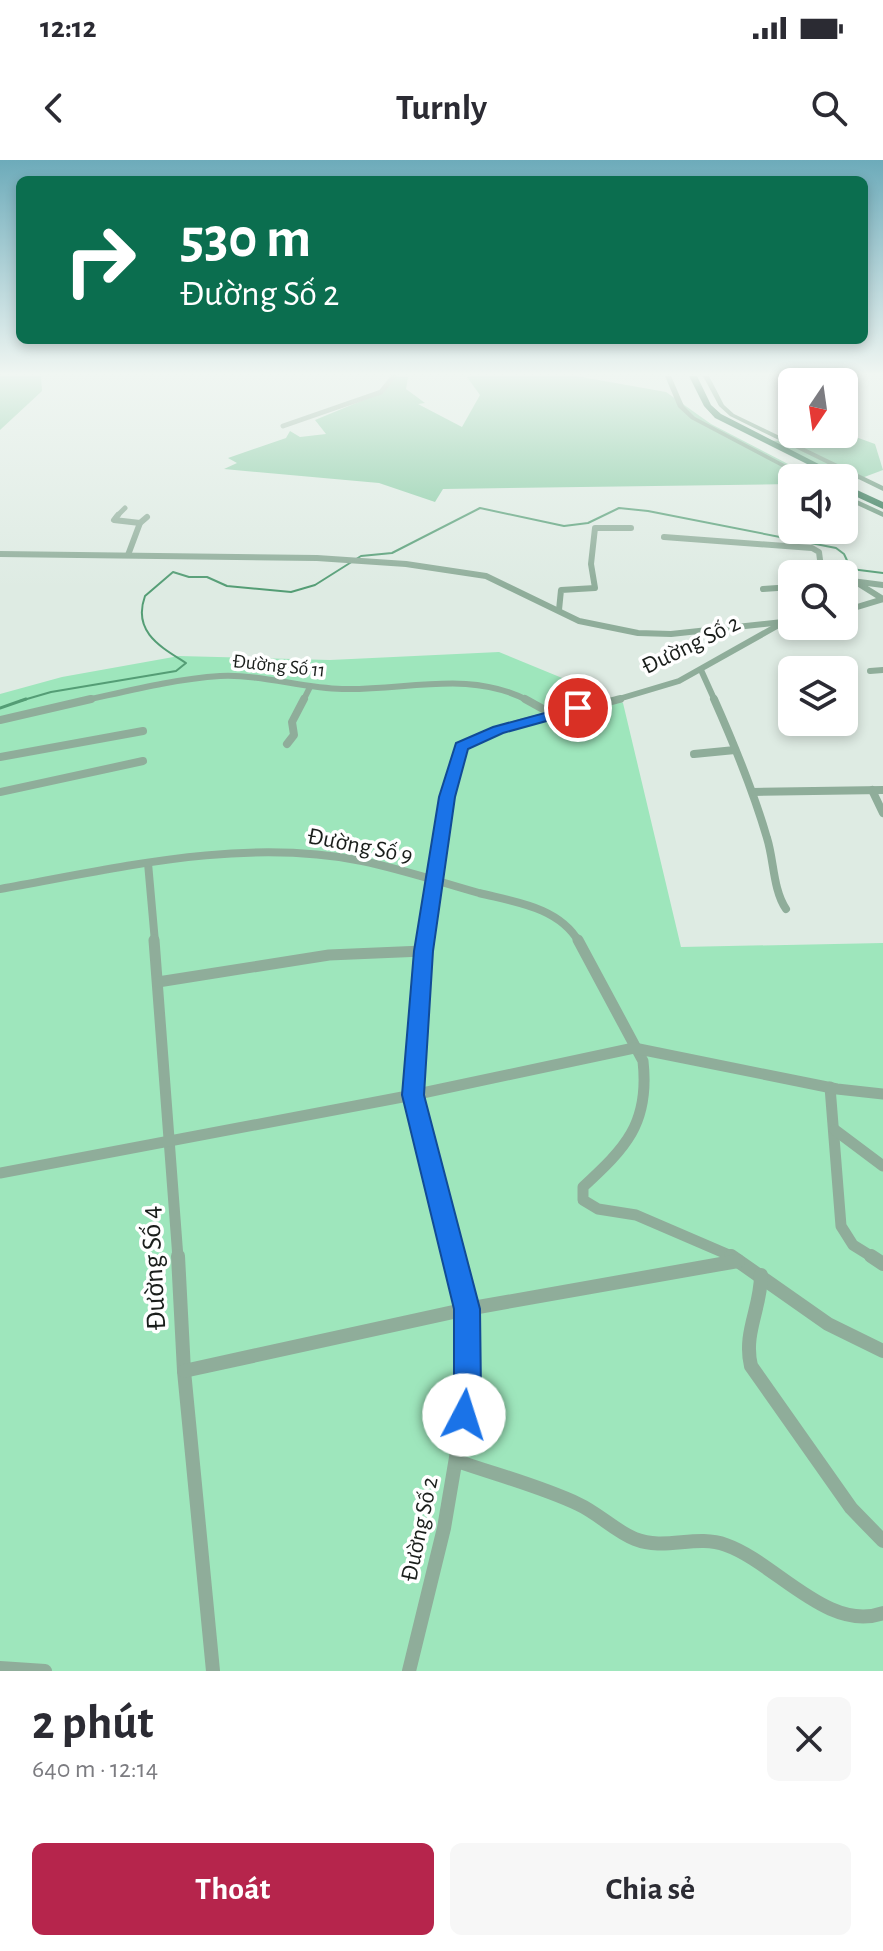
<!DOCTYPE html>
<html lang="vi">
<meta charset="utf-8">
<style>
:root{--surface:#fff;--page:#f7f7f7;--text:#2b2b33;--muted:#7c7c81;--accent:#b6254c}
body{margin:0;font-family:"Alegreya Sans",sans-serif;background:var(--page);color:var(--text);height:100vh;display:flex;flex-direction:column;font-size:30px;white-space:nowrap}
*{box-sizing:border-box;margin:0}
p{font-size:26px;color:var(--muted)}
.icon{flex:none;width:44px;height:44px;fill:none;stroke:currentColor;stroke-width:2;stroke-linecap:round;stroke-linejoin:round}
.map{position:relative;height:1511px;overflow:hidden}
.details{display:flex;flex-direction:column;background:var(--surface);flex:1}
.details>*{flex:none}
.guide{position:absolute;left:16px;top:16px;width:852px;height:168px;border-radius:12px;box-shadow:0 4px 12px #0003;background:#0b6e4f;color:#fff;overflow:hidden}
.needle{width:52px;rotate:193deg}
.controls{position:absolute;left:778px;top:208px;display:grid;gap:16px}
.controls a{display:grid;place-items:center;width:80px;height:80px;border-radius:12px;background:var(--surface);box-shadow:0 4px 12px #0003;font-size:40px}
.pin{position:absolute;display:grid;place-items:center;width:68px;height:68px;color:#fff;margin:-34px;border:4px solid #fff;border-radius:50%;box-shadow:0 2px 8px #0007}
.me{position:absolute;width:88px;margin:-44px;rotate:5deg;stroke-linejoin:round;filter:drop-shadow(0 0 6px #0008)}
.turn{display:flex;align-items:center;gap:28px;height:168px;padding:0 32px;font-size:36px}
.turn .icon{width:104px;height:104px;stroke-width:2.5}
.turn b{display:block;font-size:56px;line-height:68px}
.round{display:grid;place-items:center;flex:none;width:84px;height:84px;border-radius:12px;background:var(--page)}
.headline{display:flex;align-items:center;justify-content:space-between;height:136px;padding:0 32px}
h1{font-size:48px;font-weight:700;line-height:60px}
.primary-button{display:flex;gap:16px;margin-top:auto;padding:16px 32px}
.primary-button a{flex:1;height:92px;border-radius:12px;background:var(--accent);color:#fff;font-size:32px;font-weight:700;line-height:92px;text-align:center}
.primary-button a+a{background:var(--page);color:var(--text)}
.status{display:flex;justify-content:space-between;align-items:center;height:56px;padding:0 40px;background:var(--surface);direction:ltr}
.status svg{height:22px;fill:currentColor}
header{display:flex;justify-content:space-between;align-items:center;height:104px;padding:0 32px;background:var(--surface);font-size:36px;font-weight:700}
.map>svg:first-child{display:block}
.green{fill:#9ee6bc}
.forest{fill:#80c99f}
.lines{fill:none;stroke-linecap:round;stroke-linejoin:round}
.stream-far1{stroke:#549d75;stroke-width:2}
.stream{stroke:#549d75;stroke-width:3}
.street-far4{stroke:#8fad9a;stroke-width:5}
.street-far3{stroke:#8fad9a;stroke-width:6}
.street-far2{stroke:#8fad9a;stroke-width:8}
.street-far1{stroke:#8fad9a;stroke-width:11}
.street{stroke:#8fad9a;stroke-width:14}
.secondary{fill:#629075;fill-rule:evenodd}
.highway{fill:#1c6944;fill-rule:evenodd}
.route{fill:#1a73e8;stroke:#114b97;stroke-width:2}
.labels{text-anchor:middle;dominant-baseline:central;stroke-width:7;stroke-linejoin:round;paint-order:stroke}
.far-street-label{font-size:20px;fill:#1a1e1b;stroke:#fff}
.street-label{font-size:24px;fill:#1a1e1b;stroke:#fff}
.near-street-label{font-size:28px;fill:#1a1e1b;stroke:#fff}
</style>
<div class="status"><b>12:12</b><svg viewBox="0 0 49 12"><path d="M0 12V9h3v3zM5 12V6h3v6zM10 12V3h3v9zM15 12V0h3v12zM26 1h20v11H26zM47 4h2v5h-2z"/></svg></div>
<header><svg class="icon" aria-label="back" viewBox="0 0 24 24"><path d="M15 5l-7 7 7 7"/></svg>Turnly<svg class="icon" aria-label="search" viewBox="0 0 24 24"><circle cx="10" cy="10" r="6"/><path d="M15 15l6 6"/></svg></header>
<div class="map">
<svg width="883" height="1511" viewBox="0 0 883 1511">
<rect width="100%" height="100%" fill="#deebe3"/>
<!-- green -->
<polygon class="green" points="499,492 623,543 681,787 883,783 883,1511 0,1511 0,534 62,517 179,496 330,500"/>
<!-- forest -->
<g class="forest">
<polygon points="0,216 41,216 42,231 0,270"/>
<polygon points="394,216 408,217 406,229 425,243 418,244 462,267 480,235 467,217 472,216 576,216 666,232 711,264 815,318 792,318 792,324 443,329 435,342 379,323 224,309 237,303 228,298 286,278 290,271 300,277 326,274 315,260 378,234"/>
<polygon points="853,276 875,284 883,310 851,322 770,281"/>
</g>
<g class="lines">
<!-- stream-far1 -->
<path class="stream-far1" d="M 20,541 L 51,532 L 176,511 L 186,503 C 161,487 132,472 145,436 L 173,412 L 189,417 L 207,417 L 227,426 L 291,432 L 315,425 L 361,396 L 392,393 L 480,348 L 564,366 L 588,363 L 619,348 L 648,351 L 836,388 L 844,394 L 851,409 L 883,413"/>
<!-- stream -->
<polyline class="stream" points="0,548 26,539"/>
<!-- street-far4 -->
<g class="street-far4">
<polyline points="283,266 381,232 394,216"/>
<polyline points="116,357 125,348"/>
</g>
<!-- street-far3 -->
<g class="street-far3">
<polyline points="118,355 114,360 140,363"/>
<polyline points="664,377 812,388 819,392 821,408 832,414"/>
<polyline points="0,394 317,398 406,404 486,416 579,461 638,473 671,474 792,461"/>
<polyline points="128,395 140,363 147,357"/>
<polyline points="844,420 883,425"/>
<polyline points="859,424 883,439"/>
<polyline points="763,429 792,427"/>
<polyline points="559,450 561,430 595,428 591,404 595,368 631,368"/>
<polyline points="844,451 883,439"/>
<polyline points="701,510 715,541"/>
<polyline points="870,511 883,510"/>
<path d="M 82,541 C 128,531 174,519 220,516 C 261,514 302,528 342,529 C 406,531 469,509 529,541"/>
<polyline points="303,541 310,527"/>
<polyline points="612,541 679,521 784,462"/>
</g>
<!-- street-far2 -->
<g class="street-far2">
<polyline points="525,539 552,554"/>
<path d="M 714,539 C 734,584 753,630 767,678 C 774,700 773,730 786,749"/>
<polyline points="0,560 91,539"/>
<polyline points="287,584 294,575 292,562 304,539"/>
<polyline points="694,594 735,590"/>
<polyline points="0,597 143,571"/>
<polyline points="872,630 883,653"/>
<polyline points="0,632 143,601"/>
<polyline points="753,632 883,630"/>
<polyline points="148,703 155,782"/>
<path d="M 0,729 C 118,708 242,677 362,701 C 401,709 440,722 479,733 C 515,742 559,747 579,782"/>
<path d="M 424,782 C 429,752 446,600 463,586 C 487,566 585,548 620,539"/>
</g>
<!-- street-far1 -->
<g class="street-far1">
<polyline points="154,780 178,1098"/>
<polyline points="425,780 413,935 454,1098"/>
<path d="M 578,780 L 643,901 C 650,964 625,988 583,1027 L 583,1040 L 598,1049 L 636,1055 L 736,1098"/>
<polyline points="158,822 329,795 423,791"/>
<polyline points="830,927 841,1066 853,1085 874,1098"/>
<polyline points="835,970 883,1006"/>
<polyline points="0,1013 413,935 634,888 837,929 883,934"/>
</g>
<!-- street -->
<g class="street">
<polyline points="178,1096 184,1211 213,1511"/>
<polyline points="731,1096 828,1164 883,1191"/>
<polyline points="871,1096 883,1104"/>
<path d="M 761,1115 C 761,1148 743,1173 751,1206 L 851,1348 L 883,1381"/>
<polyline points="184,1211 467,1149 738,1101"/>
<path d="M 457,1301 C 497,1315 540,1326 578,1344 C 598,1353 615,1371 635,1379 C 665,1391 696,1374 726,1385 C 775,1402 828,1473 883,1453"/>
<polyline points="0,1508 45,1511"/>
<polyline points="409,1511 444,1368 467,1233 467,1149 454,1096"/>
</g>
<!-- secondary -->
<g class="secondary">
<polygon points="665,216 671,216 684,246 695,257 811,318 803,318 691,259 678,247"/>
<polygon points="703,216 709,216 724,245 734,254 883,326 883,331 730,256 719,246"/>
<polygon points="844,334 883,352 883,357 844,339"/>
</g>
<!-- highway -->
<g class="highway">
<polygon points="689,216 697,216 711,245 721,254 846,318 844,320 844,318 835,318 715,258 704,246"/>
<polygon points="844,324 883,342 883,349 844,331"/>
</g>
</g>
<!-- sky -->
<linearGradient id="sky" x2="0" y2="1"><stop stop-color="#6dabba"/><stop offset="0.5" stop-color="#f0f6f2"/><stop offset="1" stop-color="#f0f6f2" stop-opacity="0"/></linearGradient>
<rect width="883" height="428" fill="url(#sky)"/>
<!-- route -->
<polygon class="route" points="578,544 583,545 583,551 503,573 468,589 455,637 433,791 424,935 480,1149 481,1233 473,1265 464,1269 454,1265 450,1255 454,1233 454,1149 402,935 414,791 439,637 456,583 493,567"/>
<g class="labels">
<!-- far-street labels -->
<g class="far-street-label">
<text transform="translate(279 506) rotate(6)">Đường Số 11</text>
</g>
<!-- street labels -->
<g class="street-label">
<text transform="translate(691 485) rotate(-26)">Đường Số 2</text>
<text transform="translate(360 686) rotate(11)">Đường Số 9</text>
<text transform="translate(420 1369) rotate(-78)">Đường Số 2</text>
</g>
<!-- near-street labels -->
<g class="near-street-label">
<text transform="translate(154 1108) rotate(-93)">Đường Số 4</text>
</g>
</g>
</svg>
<div class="controls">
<a><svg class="needle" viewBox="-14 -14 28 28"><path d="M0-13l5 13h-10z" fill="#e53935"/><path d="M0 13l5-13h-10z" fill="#7c7c81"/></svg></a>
<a><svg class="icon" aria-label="sound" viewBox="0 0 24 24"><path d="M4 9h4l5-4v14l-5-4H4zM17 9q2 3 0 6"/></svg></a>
<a><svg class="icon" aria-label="search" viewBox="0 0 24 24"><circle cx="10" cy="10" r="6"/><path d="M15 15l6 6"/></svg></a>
<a><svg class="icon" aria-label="layers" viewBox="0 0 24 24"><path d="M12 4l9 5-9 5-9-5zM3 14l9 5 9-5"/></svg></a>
</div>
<div class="pin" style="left:578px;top:548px;background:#d93025"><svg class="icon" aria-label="arrive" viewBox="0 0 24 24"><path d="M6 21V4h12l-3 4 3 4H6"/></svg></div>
<svg class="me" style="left:464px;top:1255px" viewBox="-20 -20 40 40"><circle r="19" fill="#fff"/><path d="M0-13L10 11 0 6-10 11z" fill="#1a73e8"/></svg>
<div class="guide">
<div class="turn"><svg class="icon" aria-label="right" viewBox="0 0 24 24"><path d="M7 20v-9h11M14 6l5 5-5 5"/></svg><div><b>530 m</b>Đường Số 2</div></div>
</div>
</div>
<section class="details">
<div class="headline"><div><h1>2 phút</h1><p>640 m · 12:14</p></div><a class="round"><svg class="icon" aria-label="close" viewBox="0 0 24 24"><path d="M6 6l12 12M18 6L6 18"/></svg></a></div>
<div class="primary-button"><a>Thoát</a><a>Chia sẻ</a></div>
</section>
